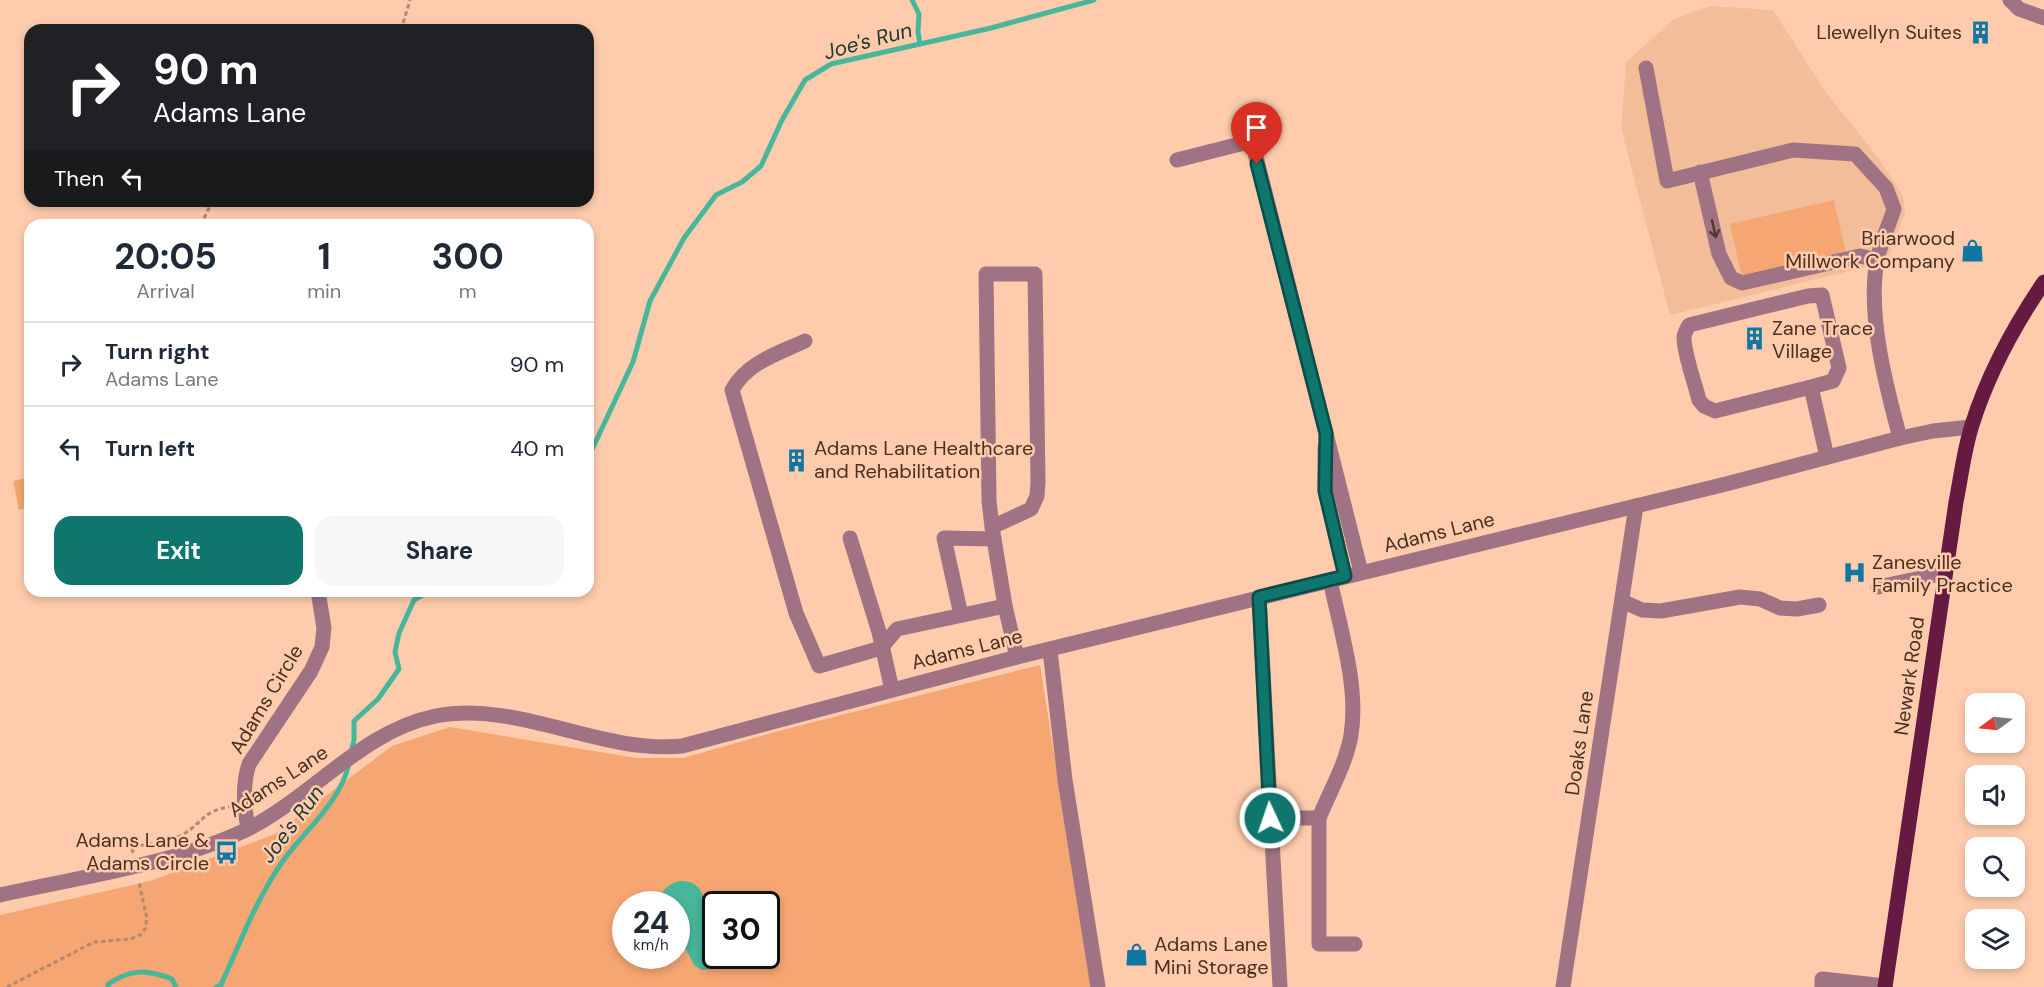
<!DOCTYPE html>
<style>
:root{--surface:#fff;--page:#f6f6f7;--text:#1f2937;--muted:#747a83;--line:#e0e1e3;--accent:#0f766e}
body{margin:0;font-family:"DM Sans",sans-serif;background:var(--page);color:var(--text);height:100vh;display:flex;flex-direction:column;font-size:22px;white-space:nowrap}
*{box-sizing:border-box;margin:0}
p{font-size:20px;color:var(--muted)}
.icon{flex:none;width:33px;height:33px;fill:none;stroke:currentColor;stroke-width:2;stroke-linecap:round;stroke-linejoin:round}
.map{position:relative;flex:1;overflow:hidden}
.side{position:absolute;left:24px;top:219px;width:570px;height:378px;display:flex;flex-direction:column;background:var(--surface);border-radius:18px;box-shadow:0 3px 9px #0003}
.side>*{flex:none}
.top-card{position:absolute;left:24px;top:24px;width:570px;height:183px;border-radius:18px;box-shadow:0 3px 9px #0003;background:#202124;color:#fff;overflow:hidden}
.needle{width:39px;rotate:255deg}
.fabs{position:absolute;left:1965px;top:693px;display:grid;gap:12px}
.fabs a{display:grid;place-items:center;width:60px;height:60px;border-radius:12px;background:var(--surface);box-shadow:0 3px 9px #0003;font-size:30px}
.speed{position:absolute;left:612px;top:891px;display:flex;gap:12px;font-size:30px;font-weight:700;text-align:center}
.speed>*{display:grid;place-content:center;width:78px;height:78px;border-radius:50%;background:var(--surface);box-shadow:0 3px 9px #0003;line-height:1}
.speed small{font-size:15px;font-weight:400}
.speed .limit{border:3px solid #111;border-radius:9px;background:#fff;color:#111}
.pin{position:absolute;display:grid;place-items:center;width:51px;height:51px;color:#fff;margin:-62px -26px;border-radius:50% 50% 50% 0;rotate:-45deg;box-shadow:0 0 6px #0007}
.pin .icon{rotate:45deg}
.me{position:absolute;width:66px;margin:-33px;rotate:357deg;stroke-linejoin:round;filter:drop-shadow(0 0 4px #0008)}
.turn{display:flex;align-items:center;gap:21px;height:126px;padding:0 30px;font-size:27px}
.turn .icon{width:78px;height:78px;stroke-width:2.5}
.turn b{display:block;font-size:42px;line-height:51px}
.then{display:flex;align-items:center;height:57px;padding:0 30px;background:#0003;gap:12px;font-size:22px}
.eta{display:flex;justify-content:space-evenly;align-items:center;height:102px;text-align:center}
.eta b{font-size:36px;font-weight:700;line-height:42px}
.cta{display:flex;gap:12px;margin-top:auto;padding:12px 30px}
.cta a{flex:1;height:69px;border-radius:18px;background:var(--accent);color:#fff;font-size:24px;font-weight:700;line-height:69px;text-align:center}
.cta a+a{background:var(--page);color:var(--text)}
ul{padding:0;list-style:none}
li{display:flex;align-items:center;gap:18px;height:84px;padding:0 30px;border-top:2px solid var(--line)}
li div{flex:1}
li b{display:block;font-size:22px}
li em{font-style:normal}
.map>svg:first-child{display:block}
.built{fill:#f4bd9a}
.green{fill:#f5a672;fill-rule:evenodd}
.water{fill:#48b69a}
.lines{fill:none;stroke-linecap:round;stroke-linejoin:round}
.stream{stroke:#48b69a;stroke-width:5}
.path{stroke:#b28a71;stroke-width:3;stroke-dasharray:4.5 3;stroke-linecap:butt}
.minor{stroke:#9f7284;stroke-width:15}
.major{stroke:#671a41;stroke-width:15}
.oneway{stroke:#52372a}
.route-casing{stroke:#0a4d48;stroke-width:15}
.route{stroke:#0f766e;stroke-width:10}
.labels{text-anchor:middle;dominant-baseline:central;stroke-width:5;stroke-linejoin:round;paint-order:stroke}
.poi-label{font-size:20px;fill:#493020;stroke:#feccac;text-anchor:start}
.street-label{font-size:20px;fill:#493020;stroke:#feccac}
.water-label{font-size:21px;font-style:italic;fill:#203932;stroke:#feccac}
</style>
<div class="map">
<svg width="2044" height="987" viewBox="0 0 2044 987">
<rect width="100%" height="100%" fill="#feccac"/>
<!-- built -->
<polygon class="built" points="1710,6 1773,10 1827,94 1877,156 1903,196 1905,213 1887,262 1670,315 1621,128 1626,62 1674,19"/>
<!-- green -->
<g class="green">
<polygon points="1834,200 1846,253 1742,277 1730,224"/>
<polygon points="30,477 30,507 19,510 13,481"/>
<path d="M 1040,665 L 1091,987 L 0,987 L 0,915 L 150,881 L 275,834 L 392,746 L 450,727 L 636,758 L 683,758 L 790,728 ZM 626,904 L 676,904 L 676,956 L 626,956 ZM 716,904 L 766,904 L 766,956 L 716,956 Z"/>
</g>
<!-- water -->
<path class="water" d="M 680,881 C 708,881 703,904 708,923 C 712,938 716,939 716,956 L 721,956 L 717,964 L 710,969 L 702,970 L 694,965 L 677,932 L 676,904 L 659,904 C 660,891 668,884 680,881 Z"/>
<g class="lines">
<!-- stream -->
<g class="stream">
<polyline points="912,0 919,14 918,32 920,44"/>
<polyline points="588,458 633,362 650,301 684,238 716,195 742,182 761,166 782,120 805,80 831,64 991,28 1094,0"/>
<polyline points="351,752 354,740 354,721 378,699 399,669 395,652 399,633 414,600 429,591"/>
<path d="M 108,987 L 108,984 C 131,969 146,969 172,979 L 176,987"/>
<path d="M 216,987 L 221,985 C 238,947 253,908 275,873 C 297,835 338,809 349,764"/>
</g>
<!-- path -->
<g class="path">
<polyline points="401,30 410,0"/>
<polyline points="201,225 212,201"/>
<path d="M 133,853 L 132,847 C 148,844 169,842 184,834 C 203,822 203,811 229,807"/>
<polyline points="7,987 94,942 131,939 142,934 145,929 147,919 139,882"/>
</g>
<!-- minor -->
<g class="minor">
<polyline points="2010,0 2019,9 2044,18"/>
<path d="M 1646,68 L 1667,181 L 1793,150 L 1855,154 L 1886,188 L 1894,209 C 1889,226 1880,243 1877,261 C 1867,314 1886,386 1900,438"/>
<polyline points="1177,160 1252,141 1361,572"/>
<polyline points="1700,172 1719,254 1731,278 1742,283 1860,256 1877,260"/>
<path d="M 805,341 C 777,354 748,362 732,390 L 796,613 L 819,666 L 881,648 L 897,629 L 1005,606"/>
<path d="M 1811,387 L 1715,411 L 1704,406 L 1699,400 C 1695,383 1684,354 1684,338 C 1684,333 1687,329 1689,325 L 1808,296 L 1822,295 L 1839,368 L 1833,381 L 1811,387 L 1827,457"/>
<polyline points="1325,448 1325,491 1345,576"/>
<polyline points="992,527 989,501 986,274 1035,274 1038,482 1037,496 1031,509 992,527 1005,606 1017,657"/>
<polyline points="850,538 879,632 892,690"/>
<polyline points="1878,587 1945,573"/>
<polyline points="1259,597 1280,987"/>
<polyline points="1622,601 1642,610 1661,611 1740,597 1760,599 1780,608 1797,609 1819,605"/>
<polyline points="961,615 944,538 994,539"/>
<polyline points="1050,650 1065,780 1098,987"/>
<polyline points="1270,818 1319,818 1319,944 1355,944"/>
<path d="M 1319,818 C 1330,791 1346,764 1351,735 C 1359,687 1340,628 1330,580"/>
<path d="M 248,829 C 244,806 242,786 249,764 L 311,671 L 322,647 L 324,628 L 318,591"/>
<path d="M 0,895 C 80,877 171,865 246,830 C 311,798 363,730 436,716 C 518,700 599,754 682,746 L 1017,657 L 1726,484 L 1900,438 L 1933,431 L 1971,427"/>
<polyline points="1563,987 1636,506"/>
<polyline points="1822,987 1822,979 1885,986"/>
</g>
<!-- major -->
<path class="major" d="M 1885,987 L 1956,502 C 1961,477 1964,450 1972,425 C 1988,374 2014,326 2044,282"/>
</g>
<!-- one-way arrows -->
<defs><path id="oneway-shaft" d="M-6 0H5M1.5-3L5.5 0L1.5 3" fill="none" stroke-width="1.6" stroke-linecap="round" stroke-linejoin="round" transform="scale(1.5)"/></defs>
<use class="oneway" href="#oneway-shaft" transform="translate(1714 229) rotate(77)"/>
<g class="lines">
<defs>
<polyline id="route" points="1257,164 1326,433 1325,491 1345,576 1259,597 1270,818"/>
</defs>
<!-- route casing -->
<use href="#route" class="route-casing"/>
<!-- route -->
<use href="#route" class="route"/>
</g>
<!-- icons -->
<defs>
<symbol id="building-bare" viewBox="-9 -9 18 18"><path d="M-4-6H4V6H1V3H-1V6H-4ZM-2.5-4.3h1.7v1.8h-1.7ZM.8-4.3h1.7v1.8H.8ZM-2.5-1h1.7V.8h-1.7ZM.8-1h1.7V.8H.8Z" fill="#0f77a2" stroke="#feccac" stroke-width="2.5" paint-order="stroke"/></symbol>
<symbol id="shop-bare" viewBox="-9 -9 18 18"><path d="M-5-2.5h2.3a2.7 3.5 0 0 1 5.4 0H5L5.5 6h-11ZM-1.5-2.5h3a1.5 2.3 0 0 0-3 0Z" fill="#0f77a2" stroke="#feccac" stroke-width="2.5" paint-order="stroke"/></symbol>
<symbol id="hospital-bare" viewBox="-9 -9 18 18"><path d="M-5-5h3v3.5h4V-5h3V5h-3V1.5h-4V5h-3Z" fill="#0f77a2" stroke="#feccac" stroke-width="2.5" paint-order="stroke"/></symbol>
<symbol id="bus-bare" viewBox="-9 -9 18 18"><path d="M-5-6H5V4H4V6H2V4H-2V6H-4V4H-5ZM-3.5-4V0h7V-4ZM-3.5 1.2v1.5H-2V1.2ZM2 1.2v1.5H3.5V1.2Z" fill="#0f77a2" stroke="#feccac" stroke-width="2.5" paint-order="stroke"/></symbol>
</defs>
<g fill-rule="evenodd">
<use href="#building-bare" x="1964" y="16" width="33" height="33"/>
<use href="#shop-bare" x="1956" y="234" width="33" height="33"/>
<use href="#building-bare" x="1738" y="322" width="33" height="33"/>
<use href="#building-bare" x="780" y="444" width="33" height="33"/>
<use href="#hospital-bare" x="1838" y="556" width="33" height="33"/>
<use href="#bus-bare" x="210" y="836" width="33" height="33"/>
<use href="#shop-bare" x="1120" y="938" width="33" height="33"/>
</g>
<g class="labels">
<!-- poi labels -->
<g class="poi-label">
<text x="1962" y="32" text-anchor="end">Llewellyn Suites</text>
<text x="1955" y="238" text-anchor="end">Briarwood<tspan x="1955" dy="23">Millwork Company</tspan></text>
<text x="1772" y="328">Zane Trace<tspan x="1772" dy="23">Village</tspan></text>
<text x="814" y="448">Adams Lane Healthcare<tspan x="814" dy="23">and Rehabilitation</tspan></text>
<text x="1872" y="562">Zanesville<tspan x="1872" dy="23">Family Practice</tspan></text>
<text x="209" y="840" text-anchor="end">Adams Lane &amp;<tspan x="209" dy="23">Adams Circle</tspan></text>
<text x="1154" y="944">Adams Lane<tspan x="1154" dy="23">Mini Storage</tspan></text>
</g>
<!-- street labels -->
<g class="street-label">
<text transform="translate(1439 532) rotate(-14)">Adams Lane</text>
<text transform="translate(967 649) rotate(-14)">Adams Lane</text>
<text transform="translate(1909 676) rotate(-82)">Newark Road</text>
<text transform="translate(266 699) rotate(-59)">Adams Circle</text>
<text transform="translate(1579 743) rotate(-82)">Doaks Lane</text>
<text transform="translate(278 781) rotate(-33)">Adams Lane</text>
</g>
<!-- water labels -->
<g class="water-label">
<text transform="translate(868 41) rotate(-15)">Joe's Run</text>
<text transform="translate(292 824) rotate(-53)">Joe's Run</text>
</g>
</g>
</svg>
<div class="fabs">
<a><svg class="needle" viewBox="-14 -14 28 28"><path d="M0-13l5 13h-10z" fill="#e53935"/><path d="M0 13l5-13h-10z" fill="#747a83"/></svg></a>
<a><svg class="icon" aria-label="sound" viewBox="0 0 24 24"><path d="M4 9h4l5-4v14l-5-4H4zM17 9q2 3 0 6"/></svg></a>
<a><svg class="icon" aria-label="search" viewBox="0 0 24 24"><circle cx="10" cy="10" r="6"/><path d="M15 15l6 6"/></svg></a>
<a><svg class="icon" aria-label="layers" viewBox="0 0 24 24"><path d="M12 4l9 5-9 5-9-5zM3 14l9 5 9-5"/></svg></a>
</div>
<div class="speed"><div>24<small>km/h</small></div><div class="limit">30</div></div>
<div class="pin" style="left:1257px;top:164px;background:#d93025"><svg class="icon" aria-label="arrive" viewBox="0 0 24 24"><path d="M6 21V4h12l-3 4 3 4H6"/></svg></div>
<svg class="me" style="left:1270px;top:818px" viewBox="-20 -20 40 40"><circle r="17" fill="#0f766e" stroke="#fff" stroke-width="3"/><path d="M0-11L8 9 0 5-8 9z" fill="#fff"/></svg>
<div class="top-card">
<div class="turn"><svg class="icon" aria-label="right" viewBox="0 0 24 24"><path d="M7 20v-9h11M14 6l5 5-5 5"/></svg><div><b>90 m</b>Adams Lane</div></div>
<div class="then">Then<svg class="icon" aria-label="left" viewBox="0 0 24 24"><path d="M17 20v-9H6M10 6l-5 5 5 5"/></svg></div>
</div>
<section class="side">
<div class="eta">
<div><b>20:05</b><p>Arrival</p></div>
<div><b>1</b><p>min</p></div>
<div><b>300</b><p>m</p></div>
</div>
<ul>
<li><svg class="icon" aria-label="right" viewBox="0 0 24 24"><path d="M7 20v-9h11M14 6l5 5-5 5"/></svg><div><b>Turn right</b><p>Adams Lane</p></div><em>90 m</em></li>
<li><svg class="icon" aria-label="left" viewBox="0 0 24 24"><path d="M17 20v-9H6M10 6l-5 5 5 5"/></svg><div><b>Turn left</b></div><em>40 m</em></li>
</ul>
<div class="cta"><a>Exit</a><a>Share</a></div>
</section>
</div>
